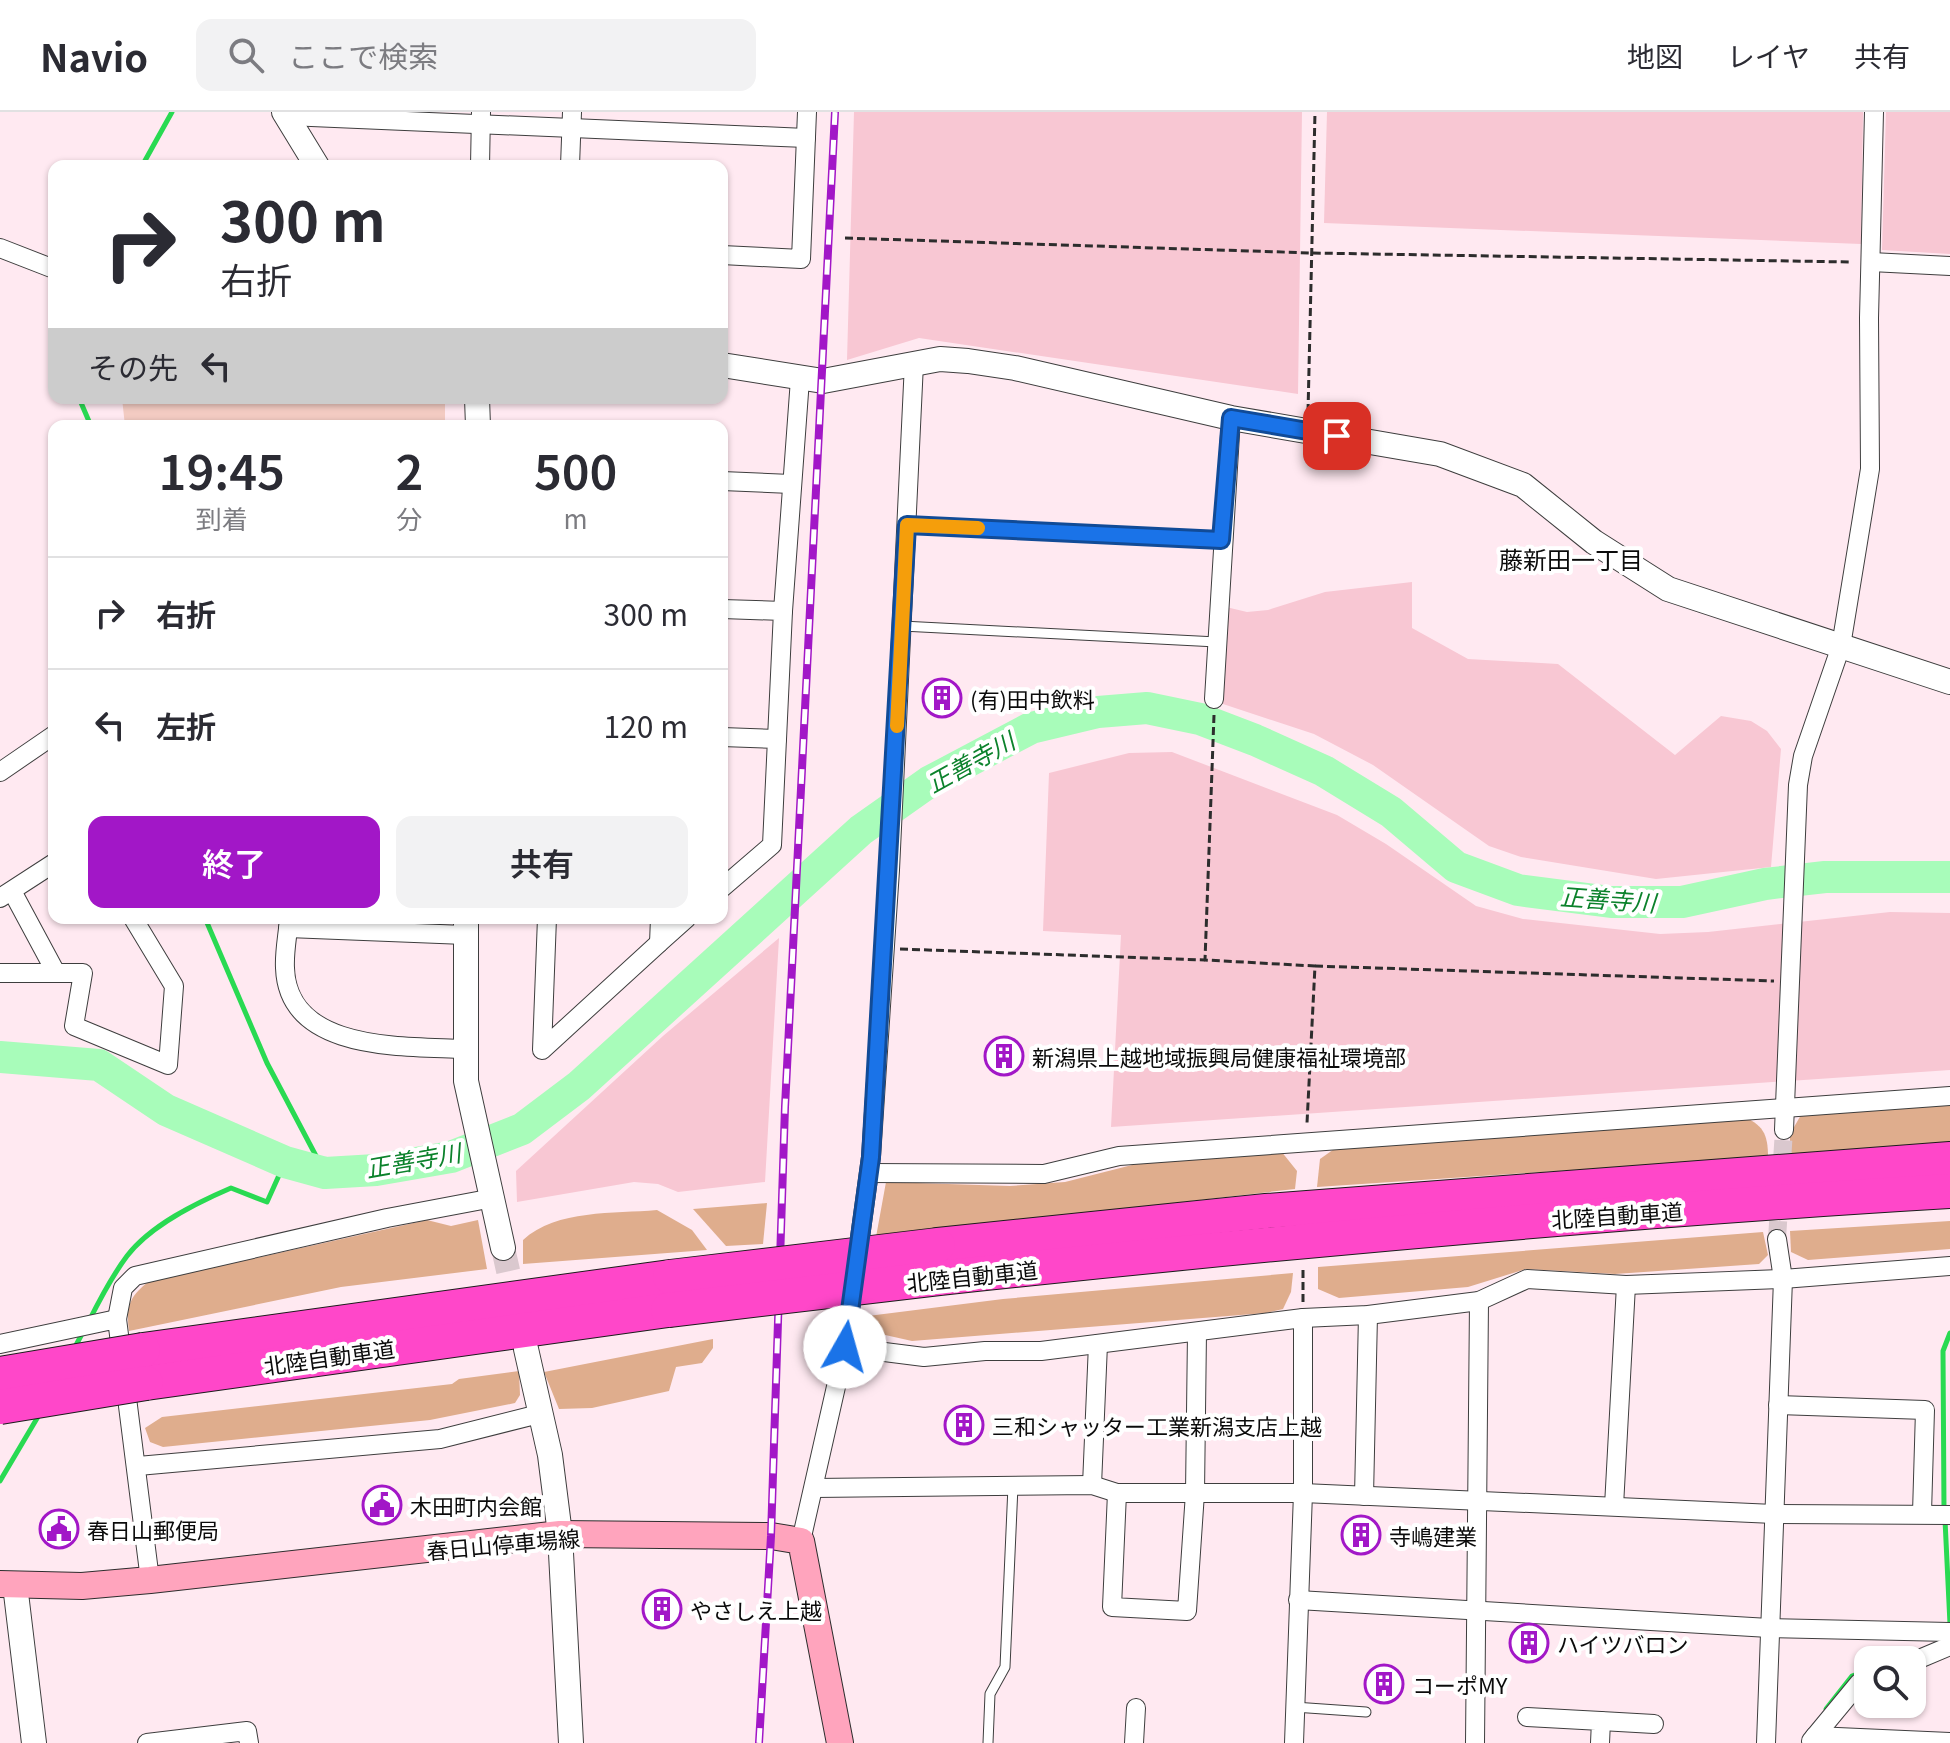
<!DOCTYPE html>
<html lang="ja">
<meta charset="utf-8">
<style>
:root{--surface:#fff;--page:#f2f2f3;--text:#2b2b33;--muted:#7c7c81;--line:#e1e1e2;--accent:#a217c7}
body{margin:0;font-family:Georgia,"Noto Sans JP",serif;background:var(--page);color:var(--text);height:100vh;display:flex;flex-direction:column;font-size:30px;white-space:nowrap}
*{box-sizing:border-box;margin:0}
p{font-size:26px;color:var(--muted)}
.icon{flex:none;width:44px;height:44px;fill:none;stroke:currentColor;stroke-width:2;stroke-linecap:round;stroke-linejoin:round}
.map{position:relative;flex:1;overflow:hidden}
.drawer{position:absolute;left:48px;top:308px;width:680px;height:504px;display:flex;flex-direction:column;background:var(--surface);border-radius:16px;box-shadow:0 2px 6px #0004}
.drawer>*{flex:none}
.hud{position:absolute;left:48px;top:48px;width:680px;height:244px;border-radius:16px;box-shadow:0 2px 6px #0004;background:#fff;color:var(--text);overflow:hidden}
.fabs{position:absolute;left:1854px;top:1534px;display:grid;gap:16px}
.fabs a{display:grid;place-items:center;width:72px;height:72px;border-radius:16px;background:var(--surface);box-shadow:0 2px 6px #0004;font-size:40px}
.pin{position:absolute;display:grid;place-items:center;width:68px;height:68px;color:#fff;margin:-34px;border-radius:16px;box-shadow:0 4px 12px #0006}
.me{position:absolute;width:88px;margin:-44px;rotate:7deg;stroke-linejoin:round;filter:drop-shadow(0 0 6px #0008)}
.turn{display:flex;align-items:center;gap:28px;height:168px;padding:0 40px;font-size:36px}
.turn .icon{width:104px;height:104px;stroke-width:2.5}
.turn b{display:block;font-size:56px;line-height:68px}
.then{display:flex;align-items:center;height:76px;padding:0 40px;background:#0003;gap:16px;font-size:30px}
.eta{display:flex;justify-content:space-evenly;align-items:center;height:136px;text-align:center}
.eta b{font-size:48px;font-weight:600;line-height:56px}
.button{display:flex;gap:16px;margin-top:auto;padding:16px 40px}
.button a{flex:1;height:92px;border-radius:16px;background:var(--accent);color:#fff;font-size:32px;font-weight:600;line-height:92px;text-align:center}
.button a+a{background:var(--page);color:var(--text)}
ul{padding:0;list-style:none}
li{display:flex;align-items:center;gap:24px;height:112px;padding:0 40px;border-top:2px solid var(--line)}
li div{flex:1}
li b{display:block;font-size:30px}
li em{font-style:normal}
header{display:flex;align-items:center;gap:48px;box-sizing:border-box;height:112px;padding:0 40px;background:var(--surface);border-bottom:2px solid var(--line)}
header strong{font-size:38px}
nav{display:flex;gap:44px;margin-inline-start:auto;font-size:28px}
.search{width:560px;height:72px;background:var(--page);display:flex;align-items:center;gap:20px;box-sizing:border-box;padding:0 28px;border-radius:16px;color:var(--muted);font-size:30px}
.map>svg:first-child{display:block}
.farmland{fill:#f8c7d3}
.forest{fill:#dfad8d}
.pitch{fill:#f3cbc2}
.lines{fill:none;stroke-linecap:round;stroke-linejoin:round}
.stream{stroke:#29da52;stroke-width:5}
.river{stroke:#a8fcba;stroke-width:32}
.minor-tunnel{stroke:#dac8ce;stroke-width:18;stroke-dasharray:18 9;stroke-linecap:butt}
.tertiary-tunnel{stroke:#dac8ce;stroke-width:24;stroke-dasharray:24 12;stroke-linecap:butt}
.service-casing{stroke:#3e3e3e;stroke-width:11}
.minor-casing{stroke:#3e3e3e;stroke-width:20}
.tertiary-casing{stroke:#3e3e3e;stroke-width:26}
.secondary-casing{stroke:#2d2d2d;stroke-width:28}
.motorway-casing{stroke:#1c1c1c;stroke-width:36}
.path{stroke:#2d2d2d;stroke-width:3;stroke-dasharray:8 4;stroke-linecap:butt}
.service{stroke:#fff;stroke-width:9}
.minor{stroke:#fff;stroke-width:18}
.tertiary{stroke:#fff;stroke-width:24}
.secondary{stroke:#ffa4bd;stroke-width:26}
.motorway{stroke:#ff47c9;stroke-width:34}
.rail-casing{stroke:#a217c7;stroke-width:8}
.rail{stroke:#fff;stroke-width:5;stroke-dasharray:15;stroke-linecap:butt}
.motorway-bridge-casing{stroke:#1c1c1c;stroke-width:36;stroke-linecap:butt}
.motorway-bridge{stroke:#ff47c9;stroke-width:34}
.route-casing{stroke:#114b97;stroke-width:20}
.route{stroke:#1a73e8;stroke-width:14}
.slow{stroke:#f59e0b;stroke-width:14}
.labels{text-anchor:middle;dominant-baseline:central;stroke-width:8;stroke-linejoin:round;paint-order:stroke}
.poi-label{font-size:22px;fill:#0b0b0b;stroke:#fff;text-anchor:start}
.street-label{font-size:22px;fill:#0b0b0b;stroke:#fff}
.neighbourhood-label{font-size:24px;fill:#0b0b0b;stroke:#fff}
.water-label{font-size:24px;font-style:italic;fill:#0c822c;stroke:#fff}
</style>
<header>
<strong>Navio</strong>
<div class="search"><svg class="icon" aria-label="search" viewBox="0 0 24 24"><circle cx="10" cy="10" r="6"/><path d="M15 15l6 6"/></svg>ここで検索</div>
<nav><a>地図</a><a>レイヤ</a><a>共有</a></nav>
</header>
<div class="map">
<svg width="1950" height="1631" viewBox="0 0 1950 1631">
<rect width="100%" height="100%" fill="#ffe9f1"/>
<!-- farmland -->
<g class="farmland">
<polygon points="854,0 1302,0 1298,282 919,226 847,248"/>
<polygon points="1327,0 1863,0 1861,132 1324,111"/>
<polygon points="1886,0 1950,0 1950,142 1882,138"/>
<polygon points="1412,470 1412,516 1468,547 1558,552 1675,643 1721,604 1751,609 1767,619 1781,637 1771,755 1656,767 1521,745 1489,734 1373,653 1314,622 1220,591 1226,495 1247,500 1268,498 1325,480"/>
<polygon points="1172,640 1337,703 1386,732 1476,794 1523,807 1660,822 1708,820 1890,800 1950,801 1950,958 1111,1015 1121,823 1043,819 1049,661 1129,641"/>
<polygon points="779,826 765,1070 678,1080 658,1072 634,1070 517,1090 516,1059 663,924"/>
</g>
<!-- forest -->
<g class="forest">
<polygon points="1950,985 1950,1035 1790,1043 1790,1022 1805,996"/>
<path d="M 1741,1004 C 1763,1012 1768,1022 1768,1045 L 1317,1075 L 1320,1047 L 1337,1035 Z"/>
<polygon points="1281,1039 1297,1059 1295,1077 876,1125 886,1070 1010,1074 1065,1070 1140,1051"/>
<polygon points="767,1091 763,1132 726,1134 693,1097"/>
<path d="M 657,1098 L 692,1118 L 707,1138 L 523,1152 L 523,1128 C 557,1097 614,1102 657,1098 Z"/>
<path d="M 427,1108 L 451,1114 L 478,1108 L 487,1157 L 341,1175 L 129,1219 C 126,1195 129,1185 148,1170 Z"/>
<polygon points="1950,1109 1950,1137 1808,1148 1791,1140 1790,1119"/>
<polygon points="1763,1120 1768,1143 1759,1152 1615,1162 1526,1157 1468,1175 1339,1186 1318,1177 1318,1155"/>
<polygon points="1293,1161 1291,1180 1283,1197 1266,1201 912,1229 854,1216 860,1205 1003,1187"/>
<polygon points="713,1227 713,1236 702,1251 676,1255 669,1279 592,1296 559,1297 544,1260"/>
<polygon points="519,1259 520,1283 515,1291 430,1308 163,1335 150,1330 145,1316 162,1305 452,1272 459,1267"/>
</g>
<!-- pitch -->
<polygon class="pitch" points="122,286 296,286 310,290 317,286 445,286 445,314 125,314"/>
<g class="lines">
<!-- stream -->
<g class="stream">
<polyline points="142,54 172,0"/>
<polyline points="79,286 91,314"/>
<polyline points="205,806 267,951 325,1061"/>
<path d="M 89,1209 C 100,1187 112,1164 127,1144 C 151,1113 196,1091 231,1076 L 267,1090 L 285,1050"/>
<polyline points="74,1237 84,1218"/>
<polyline points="0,1369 39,1303"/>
<polyline points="1944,1399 1943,1239 1950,1221"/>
<polyline points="1945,1408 1950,1512"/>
<polyline points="1896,1548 1910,1543"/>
<polyline points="1826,1597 1852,1564 1868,1558"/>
</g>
<!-- river -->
<polyline class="river" points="0,945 99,953 166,998 285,1050 325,1061 376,1058 451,1045 522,1017 579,974 861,718 929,670 1031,616 1098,600 1147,596 1200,607 1255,628 1324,659 1391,700 1456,755 1518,778 1611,790 1682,790 1765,772 1825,765 1950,765"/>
<!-- minor-tunnel -->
<polyline class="minor-tunnel" points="1777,1127 1784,1018"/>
<!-- tertiary-tunnel -->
<polyline class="tertiary-tunnel" points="503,1136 517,1199"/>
<defs>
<g id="service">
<polyline points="907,413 1221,428"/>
<polyline points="902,514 1217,530"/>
<polyline points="1294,1595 1366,1600"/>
<polyline points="988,1631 990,1582 1005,1555 1013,1374"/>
</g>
<g id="minor">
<polyline points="288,4 806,26"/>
<polyline points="480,54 481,0"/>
<polyline points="570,54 572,0"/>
<polyline points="0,136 54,157"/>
<polyline points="722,143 801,147 807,0"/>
<polyline points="1871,150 1950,154"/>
<polyline points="722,369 791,372"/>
<polyline points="722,497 783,499 777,627"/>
<polyline points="783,499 800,267"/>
<polyline points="1214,587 1231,306"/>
<polyline points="722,625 777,627 772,733 722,776"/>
<polyline points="0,660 54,623"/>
<polyline points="12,779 55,859"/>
<polyline points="0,786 54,751"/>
<path d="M 289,806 C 288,822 284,840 285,856 C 288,940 403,934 463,937"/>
<polyline points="547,806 542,938 659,831"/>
<polyline points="660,806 659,831 687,806"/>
<polyline points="288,816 465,823"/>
<polyline points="0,861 83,861 74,914 168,953 174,874 133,806"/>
<polyline points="1784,1018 1798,673 1803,644 1841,534 1870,357 1869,206 1874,0"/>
<polyline points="869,1061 1044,1062 1119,1044 1950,984"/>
<polyline points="117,1207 123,1176 135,1164 387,1106 493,1086"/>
<polyline points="0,1232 117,1207 150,1468"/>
<polyline points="845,1235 924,1245 985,1239 1041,1239 1303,1206 1368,1203 1479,1189 1527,1167 1626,1173 1783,1167 1950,1154"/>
<polyline points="1778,1293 1925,1298 1922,1401"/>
<polyline points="138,1354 440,1327 539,1302"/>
<polyline points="1092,1373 1098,1232"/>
<polyline points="814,1376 1092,1373 1117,1381 1303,1381 1774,1402 1950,1403"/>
<polyline points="1117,1381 1112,1495 1187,1499 1195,1381 1197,1220"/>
<polyline points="1364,1384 1368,1203"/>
<polyline points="1614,1394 1626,1173"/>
<polyline points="801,1429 845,1235 871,1045 890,758 914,251"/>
<polyline points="1298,1488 1769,1516 1950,1520"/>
<polyline points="1912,1550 1950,1534"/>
<polyline points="1527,1605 1601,1609 1600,1631"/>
<polyline points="1601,1609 1654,1612"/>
<polyline points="1815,1624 1950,1630"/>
<polyline points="1811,1629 1859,1571 1868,1568"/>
<polyline points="147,1631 247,1619 249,1631"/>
<polyline points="1134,1631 1136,1596"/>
<polyline points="1294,1631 1303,1381 1303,1206"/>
<polyline points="1475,1631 1479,1189"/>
<polyline points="1766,1631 1783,1167 1777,1127"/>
</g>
<g id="tertiary">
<polyline points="284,0 317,54"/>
<polyline points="722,253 823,269 940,247 968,249 1015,256 1231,306 1440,342 1523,373 1594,430 1668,477 1950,570"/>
<polyline points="477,286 478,314"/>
<polyline points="466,806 466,969 503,1136"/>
<polyline points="526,1237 550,1343 560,1422 571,1631"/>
<polyline points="15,1473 34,1631"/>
</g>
<polyline id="secondary" points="0,1472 82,1474 150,1468 560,1422 771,1424 801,1429 840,1631"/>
<g id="motorway">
<polyline points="938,1133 1266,1099 1950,1047"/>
<path d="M 939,1166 C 1275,1130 1612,1099 1950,1079"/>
<polyline points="143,1238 670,1165"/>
<polyline points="146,1271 668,1198"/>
</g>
</defs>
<!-- service casing -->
<use href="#service" class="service-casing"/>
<!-- minor casing -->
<use href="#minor" class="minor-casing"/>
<!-- tertiary casing -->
<use href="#tertiary" class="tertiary-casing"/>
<!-- secondary casing -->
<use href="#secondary" class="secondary-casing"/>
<!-- motorway casing -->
<use href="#motorway" class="motorway-casing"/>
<!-- path -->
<g class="path">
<polyline points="845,126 1312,141 1851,150"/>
<polyline points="1308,300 1315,0"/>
<polyline points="1214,603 1205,848 1315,854 1307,1011"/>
<polyline points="900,837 1205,848"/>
<polyline points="1315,854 1774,869"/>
<polyline points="1303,1190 1303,1157"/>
</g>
<!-- service -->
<use href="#service" class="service"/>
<!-- minor -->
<use href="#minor" class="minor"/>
<!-- tertiary -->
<use href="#tertiary" class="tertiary"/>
<!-- secondary -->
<use href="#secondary" class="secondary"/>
<!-- motorway -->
<use href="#motorway" class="motorway"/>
<defs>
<polyline id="rail" points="759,1631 771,1424 785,995 835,0"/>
</defs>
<!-- rail casing -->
<use href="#rail" class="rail-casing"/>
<!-- rail -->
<use href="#rail" class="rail"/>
<defs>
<g id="motorway-bridge">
<polyline points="670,1165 938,1133"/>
<polyline points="668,1198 939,1166"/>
<polyline points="0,1262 143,1238"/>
<polyline points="0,1295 146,1271"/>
</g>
</defs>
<!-- motorway-bridge casing -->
<use href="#motorway-bridge" class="motorway-bridge-casing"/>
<!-- motorway-bridge -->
<use href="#motorway-bridge" class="motorway-bridge"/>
</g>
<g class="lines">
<defs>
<polyline id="route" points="845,1235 871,1045 907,413 1221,428 1231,306 1337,324"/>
</defs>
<!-- route casing -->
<use href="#route" class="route-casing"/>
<!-- route -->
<use href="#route" class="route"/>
<!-- slow -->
<polyline class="slow" points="897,614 907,413 978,416"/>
</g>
<!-- icons -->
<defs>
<symbol id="building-ring" viewBox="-11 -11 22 22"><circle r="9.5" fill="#fff" stroke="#a217c7" stroke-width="1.5"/><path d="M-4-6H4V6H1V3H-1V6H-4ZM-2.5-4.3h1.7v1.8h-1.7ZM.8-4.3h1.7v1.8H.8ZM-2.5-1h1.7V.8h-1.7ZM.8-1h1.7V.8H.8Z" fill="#a217c7"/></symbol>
<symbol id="civic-ring" viewBox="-11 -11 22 22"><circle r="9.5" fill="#fff" stroke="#a217c7" stroke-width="1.5"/><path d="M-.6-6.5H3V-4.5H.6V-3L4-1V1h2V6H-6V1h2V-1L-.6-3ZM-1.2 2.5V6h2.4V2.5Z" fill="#a217c7"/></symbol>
</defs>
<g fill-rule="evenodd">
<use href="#building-ring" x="920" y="564" width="44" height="44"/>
<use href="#building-ring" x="982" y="922" width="44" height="44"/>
<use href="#building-ring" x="942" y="1291" width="44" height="44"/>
<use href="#civic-ring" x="360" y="1371" width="44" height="44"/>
<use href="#civic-ring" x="37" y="1395" width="44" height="44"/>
<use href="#building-ring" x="1339" y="1401" width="44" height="44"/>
<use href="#building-ring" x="640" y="1475" width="44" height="44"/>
<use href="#building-ring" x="1507" y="1509" width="44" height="44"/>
<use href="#building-ring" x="1362" y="1550" width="44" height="44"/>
</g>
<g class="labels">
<!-- poi labels -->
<g class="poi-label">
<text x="970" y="586">(有)田中飲料</text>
<text x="1032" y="944">新潟県上越地域振興局健康福祉環境部</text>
<text x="992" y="1313">三和シャッター工業新潟支店上越</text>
<text x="410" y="1393">木田町内会館</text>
<text x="87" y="1417">春日山郵便局</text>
<text x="1389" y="1423">寺嶋建業</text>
<text x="690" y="1497">やさしえ上越</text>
<text x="1557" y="1531">ハイツバロン</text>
<text x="1412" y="1572">コーポMY</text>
</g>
<!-- street labels -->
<g class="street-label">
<text transform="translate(1617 1102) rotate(-4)">北陸自動車道</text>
<text transform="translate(972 1163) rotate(-6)">北陸自動車道</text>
<text transform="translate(329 1244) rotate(-8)">北陸自動車道</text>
<text transform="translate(503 1431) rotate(-5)">春日山停車場線</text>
</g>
<!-- neighbourhood labels -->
<g class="neighbourhood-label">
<text x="1571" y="446">藤新田一丁目</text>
</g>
<!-- water labels -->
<g class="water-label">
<text transform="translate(970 649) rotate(-29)">正善寺川</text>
<text transform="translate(1608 786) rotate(4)">正善寺川</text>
<text transform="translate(413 1047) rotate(-10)">正善寺川</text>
</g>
</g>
</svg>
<div class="fabs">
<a><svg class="icon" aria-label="search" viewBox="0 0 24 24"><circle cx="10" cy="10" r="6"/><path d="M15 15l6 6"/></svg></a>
</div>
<div class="pin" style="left:1337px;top:324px;background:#d93025"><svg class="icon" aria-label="arrive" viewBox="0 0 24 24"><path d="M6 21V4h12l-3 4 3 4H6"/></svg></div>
<svg class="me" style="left:845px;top:1235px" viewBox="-20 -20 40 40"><circle r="19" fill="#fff"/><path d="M0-13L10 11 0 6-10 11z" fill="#1a73e8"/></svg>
<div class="hud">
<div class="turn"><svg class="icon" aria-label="right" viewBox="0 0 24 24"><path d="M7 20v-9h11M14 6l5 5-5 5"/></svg><div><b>300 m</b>右折</div></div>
<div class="then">その先<svg class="icon" aria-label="left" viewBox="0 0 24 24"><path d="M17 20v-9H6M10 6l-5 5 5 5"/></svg></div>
</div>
<section class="drawer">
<div class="eta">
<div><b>19:45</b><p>到着</p></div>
<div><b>2</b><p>分</p></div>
<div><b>500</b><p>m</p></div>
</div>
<ul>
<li><svg class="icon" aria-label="right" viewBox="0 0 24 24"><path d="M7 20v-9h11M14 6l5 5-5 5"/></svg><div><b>右折</b></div><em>300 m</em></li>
<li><svg class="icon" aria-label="left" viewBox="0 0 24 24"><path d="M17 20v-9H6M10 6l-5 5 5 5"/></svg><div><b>左折</b></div><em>120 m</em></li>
</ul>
<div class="button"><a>終了</a><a>共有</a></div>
</section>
</div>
